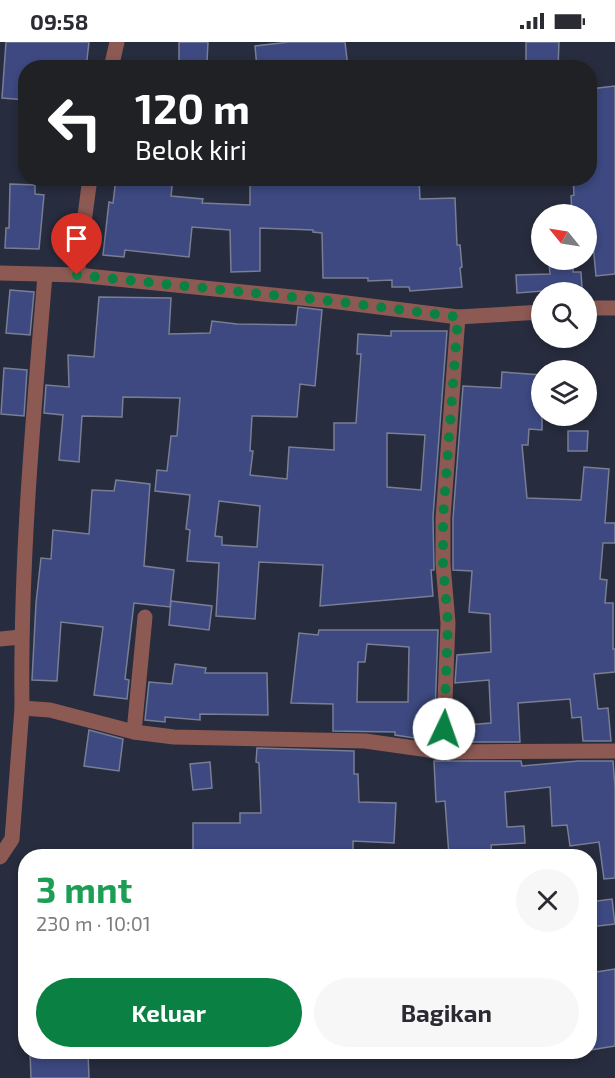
<!DOCTYPE html>
<html lang="id">
<meta charset="utf-8">
<style>
:root{--surface:#fff;--page:#f7f7f7;--text:#2b2b33;--muted:#7c7c81;--accent:#0b8043}
body{margin:0;font-family:"Exo 2",sans-serif;background:var(--page);color:var(--text);height:100vh;display:flex;flex-direction:column;font-size:22px;white-space:nowrap}
*{box-sizing:border-box;margin:0}
p{font-size:20px;color:var(--muted)}
.icon{flex:none;width:33px;height:33px;fill:none;stroke:currentColor;stroke-width:2;stroke-linecap:round;stroke-linejoin:round}
.map{position:relative;flex:1;overflow:hidden}
.sheet{position:absolute;left:18px;top:807px;width:579px;height:210px;display:flex;flex-direction:column;background:var(--surface);border-radius:24px;box-shadow:0 3px 9px #0003}
.sheet>*{flex:none}
.guide{position:absolute;left:18px;top:18px;width:579px;height:126px;border-radius:24px;box-shadow:0 3px 9px #0003;background:#202124;color:#fff;overflow:hidden}
.needle{width:39px;rotate:300deg}
.fabs{position:absolute;left:531px;top:162px;display:grid;gap:12px}
.fabs a{display:grid;place-items:center;width:66px;height:66px;border-radius:50%;background:var(--surface);box-shadow:0 3px 9px #0003;font-size:30px}
.pin{position:absolute;display:grid;place-items:center;width:51px;height:51px;color:#fff;margin:-62px -26px;border-radius:50% 50% 50% 0;rotate:-45deg;box-shadow:0 0 6px #0007}
.pin .icon{rotate:45deg}
.me{position:absolute;width:66px;margin:-33px;rotate:3deg;stroke-linejoin:round;filter:drop-shadow(0 0 4px #0008)}
.turn{display:flex;align-items:center;gap:21px;height:126px;padding:0 18px;font-size:27px}
.turn .icon{width:78px;height:78px;stroke-width:2.5}
.turn b{display:block;font-size:42px;line-height:51px}
.round{display:grid;place-items:center;flex:none;width:63px;height:63px;border-radius:32px;background:var(--page)}
.headline{display:flex;align-items:center;justify-content:space-between;height:102px;padding:0 18px}
h1{font-size:36px;font-weight:700;line-height:45px;color:#1e9e55}
.primary-button{display:flex;gap:12px;margin-top:auto;padding:12px 18px}
.primary-button a{flex:1;height:69px;border-radius:36px;background:var(--accent);color:#fff;font-size:24px;font-weight:700;line-height:69px;text-align:center}
.primary-button a+a{background:var(--page);color:var(--text)}
.status{display:flex;justify-content:space-between;align-items:center;height:42px;padding:0 30px;background:var(--surface);direction:ltr}
.status svg{height:16px;fill:currentColor}
.map>svg:first-child{display:block}
.building{fill:#3d4980;stroke:#787e94;stroke-width:1.5;fill-rule:evenodd}
.lines{fill:none;stroke-linecap:round;stroke-linejoin:round}
.minor{stroke:#8c5953;stroke-width:15}
.route{stroke:#0b8043;stroke-width:10;stroke-dasharray:0 18}
</style>
<div class="status"><b>09:58</b><svg viewBox="0 0 49 12"><path d="M0 12V9h3v3zM5 12V6h3v6zM10 12V3h3v9zM15 12V0h3v12zM26 1h20v11H26zM47 4h2v5h-2z"/></svg></div>
<div class="map">
<svg width="615" height="1036" viewBox="0 0 615 1036">
<rect width="100%" height="100%" fill="#272c3e"/>
<!-- building -->
<g class="building">
<polygon points="6,0 89,0 86,26 26,26 26,58 2,56"/>
<polygon points="179,0 208,0 207,20 179,19"/>
<polygon points="289,0 345,0 348,26 257,26 255,4"/>
<polygon points="526,0 559,0 558,26 526,26"/>
<polygon points="615,44 615,232 596,234 591,181 586,181 586,172 572,172 571,154 574,153 573,136 590,136 590,123 594,122 590,99 596,98 590,47"/>
<polygon points="116,136 173,136 171,154 203,157 202,161 250,163 250,138 276,139 276,136 419,136 420,157 455,156 457,203 460,203 462,225 460,226 462,245 410,249 409,245 392,245 392,238 368,239 368,236 323,236 322,191 313,190 313,188 260,186 260,229 231,230 230,188 192,185 189,215 125,208 124,215 103,213 109,160 113,161"/>
<polygon points="10,142 35,143 35,152 44,153 39,207 5,206 6,186 9,186"/>
<polygon points="573,219 573,230 581,230 582,246 517,251 516,233 550,232 549,221"/>
<polygon points="10,248 34,250 30,293 6,291"/>
<path d="M 99,255 L 171,256 L 169,292 L 210,291 L 212,279 L 237,282 L 296,283 L 298,265 L 322,268 L 315,344 L 300,342 L 297,375 L 252,374 L 250,409 L 253,409 L 250,433 L 287,437 L 289,405 L 334,408 L 334,381 L 356,381 L 361,312 L 357,312 L 358,292 L 391,294 L 391,289 L 447,289 L 433,475 L 434,528 L 431,528 L 433,554 L 320,564 L 323,523 L 259,520 L 255,577 L 216,574 L 219,521 L 187,519 L 190,488 L 186,487 L 190,453 L 155,449 L 157,428 L 167,429 L 171,394 L 177,394 L 180,356 L 123,355 L 122,375 L 82,374 L 79,420 L 59,418 L 63,373 L 44,371 L 46,343 L 69,345 L 68,313 L 94,315 ZM 387,391 L 425,393 L 421,448 L 387,445 ZM 219,459 L 260,464 L 257,505 L 222,503 L 222,495 L 215,494 Z"/>
<polygon points="4,326 27,328 24,374 1,372"/>
<polygon points="502,330 542,333 542,388 529,387 528,403 522,403 527,456 581,458 584,425 609,427 605,481 615,481 615,501 603,501 600,537 607,538 605,561 613,561 613,607 615,607 615,630 594,632 598,667 608,666 611,699 583,699 581,675 572,676 570,657 518,661 520,700 453,700 454,684 491,681 489,638 455,641 457,613 491,610 490,572 469,570 472,529 453,528 453,476 463,344 501,346"/>
<polygon points="568,389 588,389 587,409 568,409"/>
<polygon points="116,438 150,442 144,524 174,528 170,565 134,561 125,637 129,638 127,657 94,653 103,585 61,580 57,639 32,638 36,561 41,516 51,517 53,488 89,492 92,448 114,449"/>
<polygon points="171,559 212,564 209,588 169,583"/>
<path d="M 319,588 L 438,588 L 434,699 L 395,693 L 395,690 L 333,689 L 333,662 L 291,661 L 299,591 L 318,593 ZM 367,602 L 409,605 L 408,660 L 357,660 L 358,620 L 365,620 Z"/>
<polygon points="175,622 206,626 205,631 267,631 268,673 200,672 200,678 165,675 165,680 145,678 149,640 172,642"/>
<polygon points="89,688 123,697 119,729 84,724"/>
<polygon points="257,706 354,709 354,732 358,732 359,760 396,761 394,801 353,799 353,812 312,810 311,814 193,814 193,781 240,781 240,771 261,771 259,721 256,720"/>
<polygon points="434,719 521,719 522,724 578,719 613,719 615,745 615,836 604,837 599,800 570,804 567,783 552,784 550,745 505,750 507,785 524,784 525,801 491,803 492,814 449,814 445,759 436,760"/>
<polygon points="210,720 212,746 193,748 190,722"/>
<polygon points="612,857 615,882 590,885 590,860"/>
<polygon points="615,927 615,1004 590,1008 590,931"/>
<polygon points="30,1010 88,1010 89,1036 31,1036"/>
</g>
<g class="lines">
<!-- minor -->
<g class="minor">
<polyline points="111,26 117,0"/>
<polyline points="0,231 77,233 331,259 458,275 542,270"/>
<path d="M 45,233 C 33,377 20,522 22,666 L 50,668 L 134,690 L 174,695 L 365,699 L 443,710 L 615,709"/>
<polyline points="77,233 90,136"/>
<polyline points="586,266 615,266"/>
<polyline points="0,597 21,595"/>
<polyline points="134,690 145,575"/>
<polyline points="443,710 448,581 443,522 443,476 458,275"/>
<polyline points="0,815 12,797 22,666"/>
</g>
</g>
<g class="lines">
<!-- route -->
<polyline class="route" points="77,233 331,259 458,275 443,476 443,522 448,581 444,687"/>
</g>
</svg>
<div class="fabs">
<a><svg class="needle" viewBox="-14 -14 28 28"><path d="M0-13l5 13h-10z" fill="#e53935"/><path d="M0 13l5-13h-10z" fill="#7c7c81"/></svg></a>
<a><svg class="icon" aria-label="search" viewBox="0 0 24 24"><circle cx="10" cy="10" r="6"/><path d="M15 15l6 6"/></svg></a>
<a><svg class="icon" aria-label="layers" viewBox="0 0 24 24"><path d="M12 4l9 5-9 5-9-5zM3 14l9 5 9-5"/></svg></a>
</div>
<div class="pin" style="left:77px;top:233px;background:#d93025"><svg class="icon" aria-label="arrive" viewBox="0 0 24 24"><path d="M6 21V4h12l-3 4 3 4H6"/></svg></div>
<svg class="me" style="left:444px;top:687px" viewBox="-20 -20 40 40"><circle r="19" fill="#fff"/><path d="M0-13L10 11 0 6-10 11z" fill="#0b8043"/></svg>
<div class="guide">
<div class="turn"><svg class="icon" aria-label="left" viewBox="0 0 24 24"><path d="M17 20v-9H6M10 6l-5 5 5 5"/></svg><div><b>120 m</b>Belok kiri</div></div>
</div>
<section class="sheet">
<div class="headline"><div><h1>3 mnt</h1><p>230 m · 10:01</p></div><a class="round"><svg class="icon" aria-label="close" viewBox="0 0 24 24"><path d="M6 6l12 12M18 6L6 18"/></svg></a></div>
<div class="primary-button"><a>Keluar</a><a>Bagikan</a></div>
</section>
</div>
